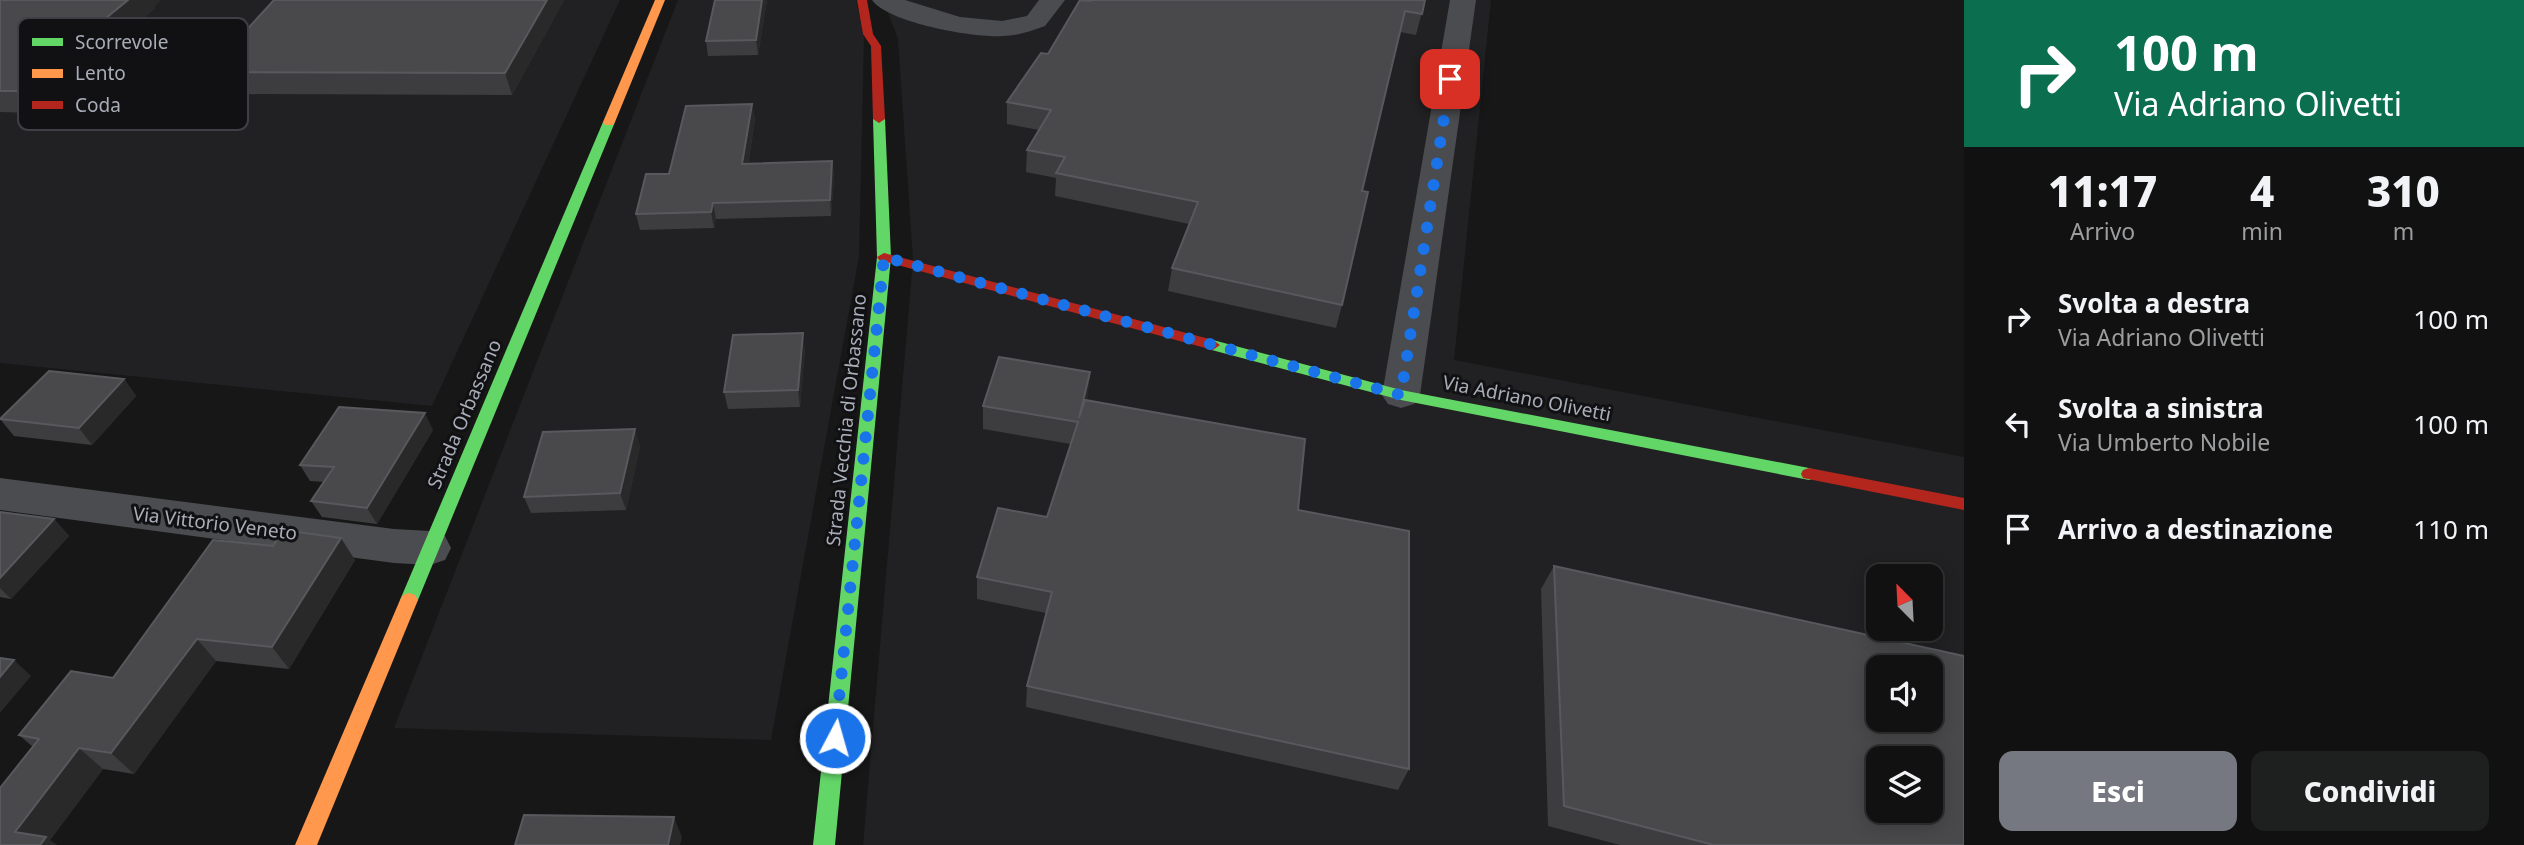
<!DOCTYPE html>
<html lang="it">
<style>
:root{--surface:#111;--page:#1e1f1f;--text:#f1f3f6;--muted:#9c9d9f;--line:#303131;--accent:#757880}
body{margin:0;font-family:"Noto Sans",sans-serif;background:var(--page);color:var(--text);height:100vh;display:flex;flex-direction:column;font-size:26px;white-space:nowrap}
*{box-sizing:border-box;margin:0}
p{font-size:23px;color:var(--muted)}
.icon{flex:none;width:38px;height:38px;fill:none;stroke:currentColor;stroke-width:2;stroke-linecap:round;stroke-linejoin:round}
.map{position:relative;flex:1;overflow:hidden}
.details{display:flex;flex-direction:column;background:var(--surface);width:560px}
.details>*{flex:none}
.top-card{background:#0b6e4f;color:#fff;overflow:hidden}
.needle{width:46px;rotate:336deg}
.controls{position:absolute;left:1866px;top:564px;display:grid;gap:14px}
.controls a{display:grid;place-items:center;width:77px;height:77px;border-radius:14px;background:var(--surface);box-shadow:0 4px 18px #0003,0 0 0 2px var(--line);font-size:35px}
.pin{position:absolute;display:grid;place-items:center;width:60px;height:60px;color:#fff;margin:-30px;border-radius:14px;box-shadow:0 4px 10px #0006}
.me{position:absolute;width:77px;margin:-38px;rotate:6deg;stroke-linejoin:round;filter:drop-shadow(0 0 5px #0008)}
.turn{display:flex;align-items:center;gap:24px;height:147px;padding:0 35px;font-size:32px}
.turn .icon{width:91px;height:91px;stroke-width:2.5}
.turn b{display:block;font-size:49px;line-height:60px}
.eta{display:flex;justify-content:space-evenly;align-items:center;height:119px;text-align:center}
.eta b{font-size:42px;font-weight:800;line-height:49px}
.button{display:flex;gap:14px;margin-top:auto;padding:14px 35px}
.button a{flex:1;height:80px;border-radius:14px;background:var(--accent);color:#fff;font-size:28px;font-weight:800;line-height:80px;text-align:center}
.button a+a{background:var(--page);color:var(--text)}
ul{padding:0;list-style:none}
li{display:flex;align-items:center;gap:21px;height:105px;padding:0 35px}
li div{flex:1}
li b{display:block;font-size:26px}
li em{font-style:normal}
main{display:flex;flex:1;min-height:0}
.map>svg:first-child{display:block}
.built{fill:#212123;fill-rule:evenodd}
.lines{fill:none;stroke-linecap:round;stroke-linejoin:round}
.street{fill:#4b4c50;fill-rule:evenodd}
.fast{fill:#63d668;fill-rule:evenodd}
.slow{fill:#ff974d;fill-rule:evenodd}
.jam{fill:#b3261e;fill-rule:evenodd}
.wall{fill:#3d3d3f}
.shaded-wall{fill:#29292a}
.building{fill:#49494c;stroke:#58595d;stroke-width:2;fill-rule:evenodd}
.route{stroke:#1a73e8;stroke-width:12;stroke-dasharray:0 21.6}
.labels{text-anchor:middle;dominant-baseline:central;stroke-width:6;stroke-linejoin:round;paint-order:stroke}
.street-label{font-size:19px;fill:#a8adb8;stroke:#111113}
.key{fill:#111113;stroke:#3e4045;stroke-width:2}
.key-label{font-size:19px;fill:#a8adb8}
</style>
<main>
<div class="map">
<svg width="1964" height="845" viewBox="0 0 1964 845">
<rect width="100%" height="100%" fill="#171717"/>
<!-- built -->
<g class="built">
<polygon points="0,0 620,0 432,406 0,363"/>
<polygon points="678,0 856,0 864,38 859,256 771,740 394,728"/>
<path d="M 883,0 L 1491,0 L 1454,360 L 1964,457 L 1964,845 L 863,845 L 913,260 L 898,39 ZM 1878,576 L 1930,576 L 1930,628 L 1878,628 ZM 1878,667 L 1930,667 L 1930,719 L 1878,719 ZM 1878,758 L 1930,758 L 1930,810 L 1878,810 Z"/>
</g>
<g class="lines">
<!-- street -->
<g class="street">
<path d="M 872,0 L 905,0 L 960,17 L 1002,21 L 1027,16 L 1039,0 L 1065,0 L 1045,26 C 1031,31 1017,36 1002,36 C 975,38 888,23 872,0 Z"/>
<polygon points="1450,0 1476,0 1420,395 1414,404 1401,408 1388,404 1382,395"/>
<polygon points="0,478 394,529 430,531 445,536 451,548 445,560 430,565 394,563 0,510"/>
</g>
<!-- fast -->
<g class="fast">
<polygon points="879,115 885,119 891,257 835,845 813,845 877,257 873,119"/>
<polygon points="609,118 615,122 418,600 415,605 409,607 403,605 400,600 603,122"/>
<polygon points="1213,340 1401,390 1809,468 1815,470 1817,474 1815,478 1809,480 1401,400 1208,349 1206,345"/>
</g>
<!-- slow -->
<g class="slow">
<polygon points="655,0 665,0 615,122 613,125 605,125 603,122"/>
<polygon points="409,593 415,595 418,600 317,845 295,845 400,600 403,595"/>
</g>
<!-- jam -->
<g class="jam">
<polygon points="857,0 867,0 873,34 881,46 885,119 879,123 873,119 871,46 863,34"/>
<polygon points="884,253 1213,340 1220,345 1213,350 879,260 877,257"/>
<polygon points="1809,468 1964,498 1964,510 1803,478 1801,474 1803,470"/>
</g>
</g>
<!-- wall -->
<g class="wall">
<polygon points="0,0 161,0 154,6 155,8 31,113 0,112"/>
<polygon points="274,0 564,0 512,95 219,94 208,72"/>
<polygon points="715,0 767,0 758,55 708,56 706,41"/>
<polygon points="1425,0 1416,35 1400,32 1362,191 1342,305 1336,328 1168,291 1172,268 1189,224 1055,196 1056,178 1026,172 1027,150 1039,130 1007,124 1007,102 1048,54 1090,1"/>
<polygon points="752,104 755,120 748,164 832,161 834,177 831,216 716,219 714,228 640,230 636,214 669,174"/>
<polygon points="805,349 800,407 728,409 724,392"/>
<polygon points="1090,372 1087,400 1298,510 1409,769 1398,790 1026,707 1027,686 1046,613 977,599 977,577 1047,517 1071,444 983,429 983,406"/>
<polygon points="124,379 136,396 92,445 14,436 0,419"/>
<polygon points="433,430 377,524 322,517 311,501 324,482 310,481 300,465"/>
<polygon points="640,446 626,510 531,513 524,497"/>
<polygon points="0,512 54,519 69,536 11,599 0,597"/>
<polygon points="355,560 289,669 216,661 134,774 103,769 50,840 0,845 33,747 19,735 113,678"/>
<polygon points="1554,566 1964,845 1620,845 1548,826 1541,589"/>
</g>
<!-- shaded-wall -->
<g class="shaded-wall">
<polygon points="128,0 161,0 154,6 155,8 31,113 17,91"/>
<polygon points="547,0 564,0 512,95 505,73"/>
<polygon points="762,0 767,0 758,55 756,40"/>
<polygon points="752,104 755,120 745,180 742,164"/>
<polygon points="832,161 834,177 831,216 830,200"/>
<polygon points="713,203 716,219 714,228 711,212"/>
<polygon points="803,333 805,349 800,407 798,390"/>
<polygon points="1090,372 1088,395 1077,441 1079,418"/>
<polygon points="124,379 136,396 92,445 79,428"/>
<polygon points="425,413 433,430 377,524 367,508"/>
<polygon points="635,429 640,446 626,510 620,493"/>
<polygon points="54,519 69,536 11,599 0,588 0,578"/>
<polygon points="341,538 355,560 289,669 272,647"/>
<polygon points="197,639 216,661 134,774 111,753"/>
<polygon points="14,660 31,676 0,713 0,677"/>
<polygon points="79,748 103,769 50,840 57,845 33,845 15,832"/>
<polygon points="674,817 682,837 680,845 668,845"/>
</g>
<!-- building -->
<g class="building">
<polygon points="0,0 128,0 17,91 0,91"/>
<polygon points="274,0 547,0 505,73 208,72"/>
<polygon points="715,0 762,0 756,40 706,41"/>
<polygon points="1080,0 1090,1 1090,0 1425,0 1422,14 1405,11 1362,191 1368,192 1342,305 1172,268 1198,202 1056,173 1065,157 1027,150 1051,110 1007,102 1041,53 1048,54"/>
<polygon points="752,104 742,164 832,161 830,200 713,203 711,212 636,214 646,174 669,174 686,106"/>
<polygon points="803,333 798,390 724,392 733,335"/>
<polygon points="999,357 1090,372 1079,418 1085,400 1305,439 1298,510 1409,531 1409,769 1027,686 1052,592 977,577 998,508 1047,517 1078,422 983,406"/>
<polygon points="49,371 124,379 79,428 0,419"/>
<polygon points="339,407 425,413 367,508 311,501 334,467 300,465"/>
<polygon points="635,429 620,493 524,497 543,432"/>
<polygon points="0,512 54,519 0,578"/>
<polygon points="283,530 341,538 272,647 197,639 111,753 79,748 15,832 46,837 40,845 0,845 0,788 39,739 19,735 71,671 113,678 213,540 273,546"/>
<path d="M 1554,566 L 1964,656 L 1964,845 L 1714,845 L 1564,806 ZM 1878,667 L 1930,667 L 1930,719 L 1878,719 ZM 1878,758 L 1930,758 L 1930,810 L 1878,810 Z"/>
<polygon points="0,658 14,660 0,677"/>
<polygon points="524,815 674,817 668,845 515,845"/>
</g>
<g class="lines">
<!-- route -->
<polyline class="route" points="835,738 884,257 1401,395 1450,79"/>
</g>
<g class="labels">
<!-- street labels -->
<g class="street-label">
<text transform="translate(1527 398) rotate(11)">Via Adriano Olivetti</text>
<text transform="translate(464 414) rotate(-67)">Strada Orbassano</text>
<text transform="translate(846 420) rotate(-84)">Strada Vecchia di Orbassano</text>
<text transform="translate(215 523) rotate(7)">Via Vittorio Veneto</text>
</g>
</g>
<!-- legend -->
<rect x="18" y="18" width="230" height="112" rx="10" class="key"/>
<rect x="32" y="38" width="31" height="8" fill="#63d668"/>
<rect x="32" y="69" width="31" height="9" fill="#ff974d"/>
<rect x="32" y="101" width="31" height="8" fill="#b3261e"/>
<g class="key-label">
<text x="75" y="49">Scorrevole</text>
<text x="75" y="80">Lento</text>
<text x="75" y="112">Coda</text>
</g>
</svg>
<div class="controls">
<a><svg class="needle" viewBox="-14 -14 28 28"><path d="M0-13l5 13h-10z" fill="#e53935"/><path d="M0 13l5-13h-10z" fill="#9c9d9f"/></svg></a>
<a><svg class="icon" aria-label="sound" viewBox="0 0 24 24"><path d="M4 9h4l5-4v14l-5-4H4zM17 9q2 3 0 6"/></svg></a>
<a><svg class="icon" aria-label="layers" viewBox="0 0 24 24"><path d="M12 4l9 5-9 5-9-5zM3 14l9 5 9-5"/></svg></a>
</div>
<div class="pin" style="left:1450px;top:79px;background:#d93025"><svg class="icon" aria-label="arrive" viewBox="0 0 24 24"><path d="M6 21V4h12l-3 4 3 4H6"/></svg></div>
<svg class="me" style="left:835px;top:738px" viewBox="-20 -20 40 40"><circle r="17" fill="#1a73e8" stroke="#fff" stroke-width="3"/><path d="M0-11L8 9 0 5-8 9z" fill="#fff"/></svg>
</div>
<section class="details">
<div class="top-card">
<div class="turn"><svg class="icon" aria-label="right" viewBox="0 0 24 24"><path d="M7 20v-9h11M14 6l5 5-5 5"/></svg><div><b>100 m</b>Via Adriano Olivetti</div></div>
</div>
<div class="eta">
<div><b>11:17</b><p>Arrivo</p></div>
<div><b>4</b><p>min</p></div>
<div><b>310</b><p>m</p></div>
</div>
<ul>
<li><svg class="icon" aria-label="right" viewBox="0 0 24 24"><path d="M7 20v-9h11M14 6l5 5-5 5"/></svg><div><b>Svolta a destra</b><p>Via Adriano Olivetti</p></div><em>100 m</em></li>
<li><svg class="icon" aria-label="left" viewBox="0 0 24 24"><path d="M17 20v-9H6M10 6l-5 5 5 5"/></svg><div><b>Svolta a sinistra</b><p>Via Umberto Nobile</p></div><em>100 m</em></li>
<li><svg class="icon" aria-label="arrive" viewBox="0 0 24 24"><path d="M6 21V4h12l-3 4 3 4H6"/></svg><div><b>Arrivo a destinazione</b></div><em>110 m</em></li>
</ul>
<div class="button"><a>Esci</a><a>Condividi</a></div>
</section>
</main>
